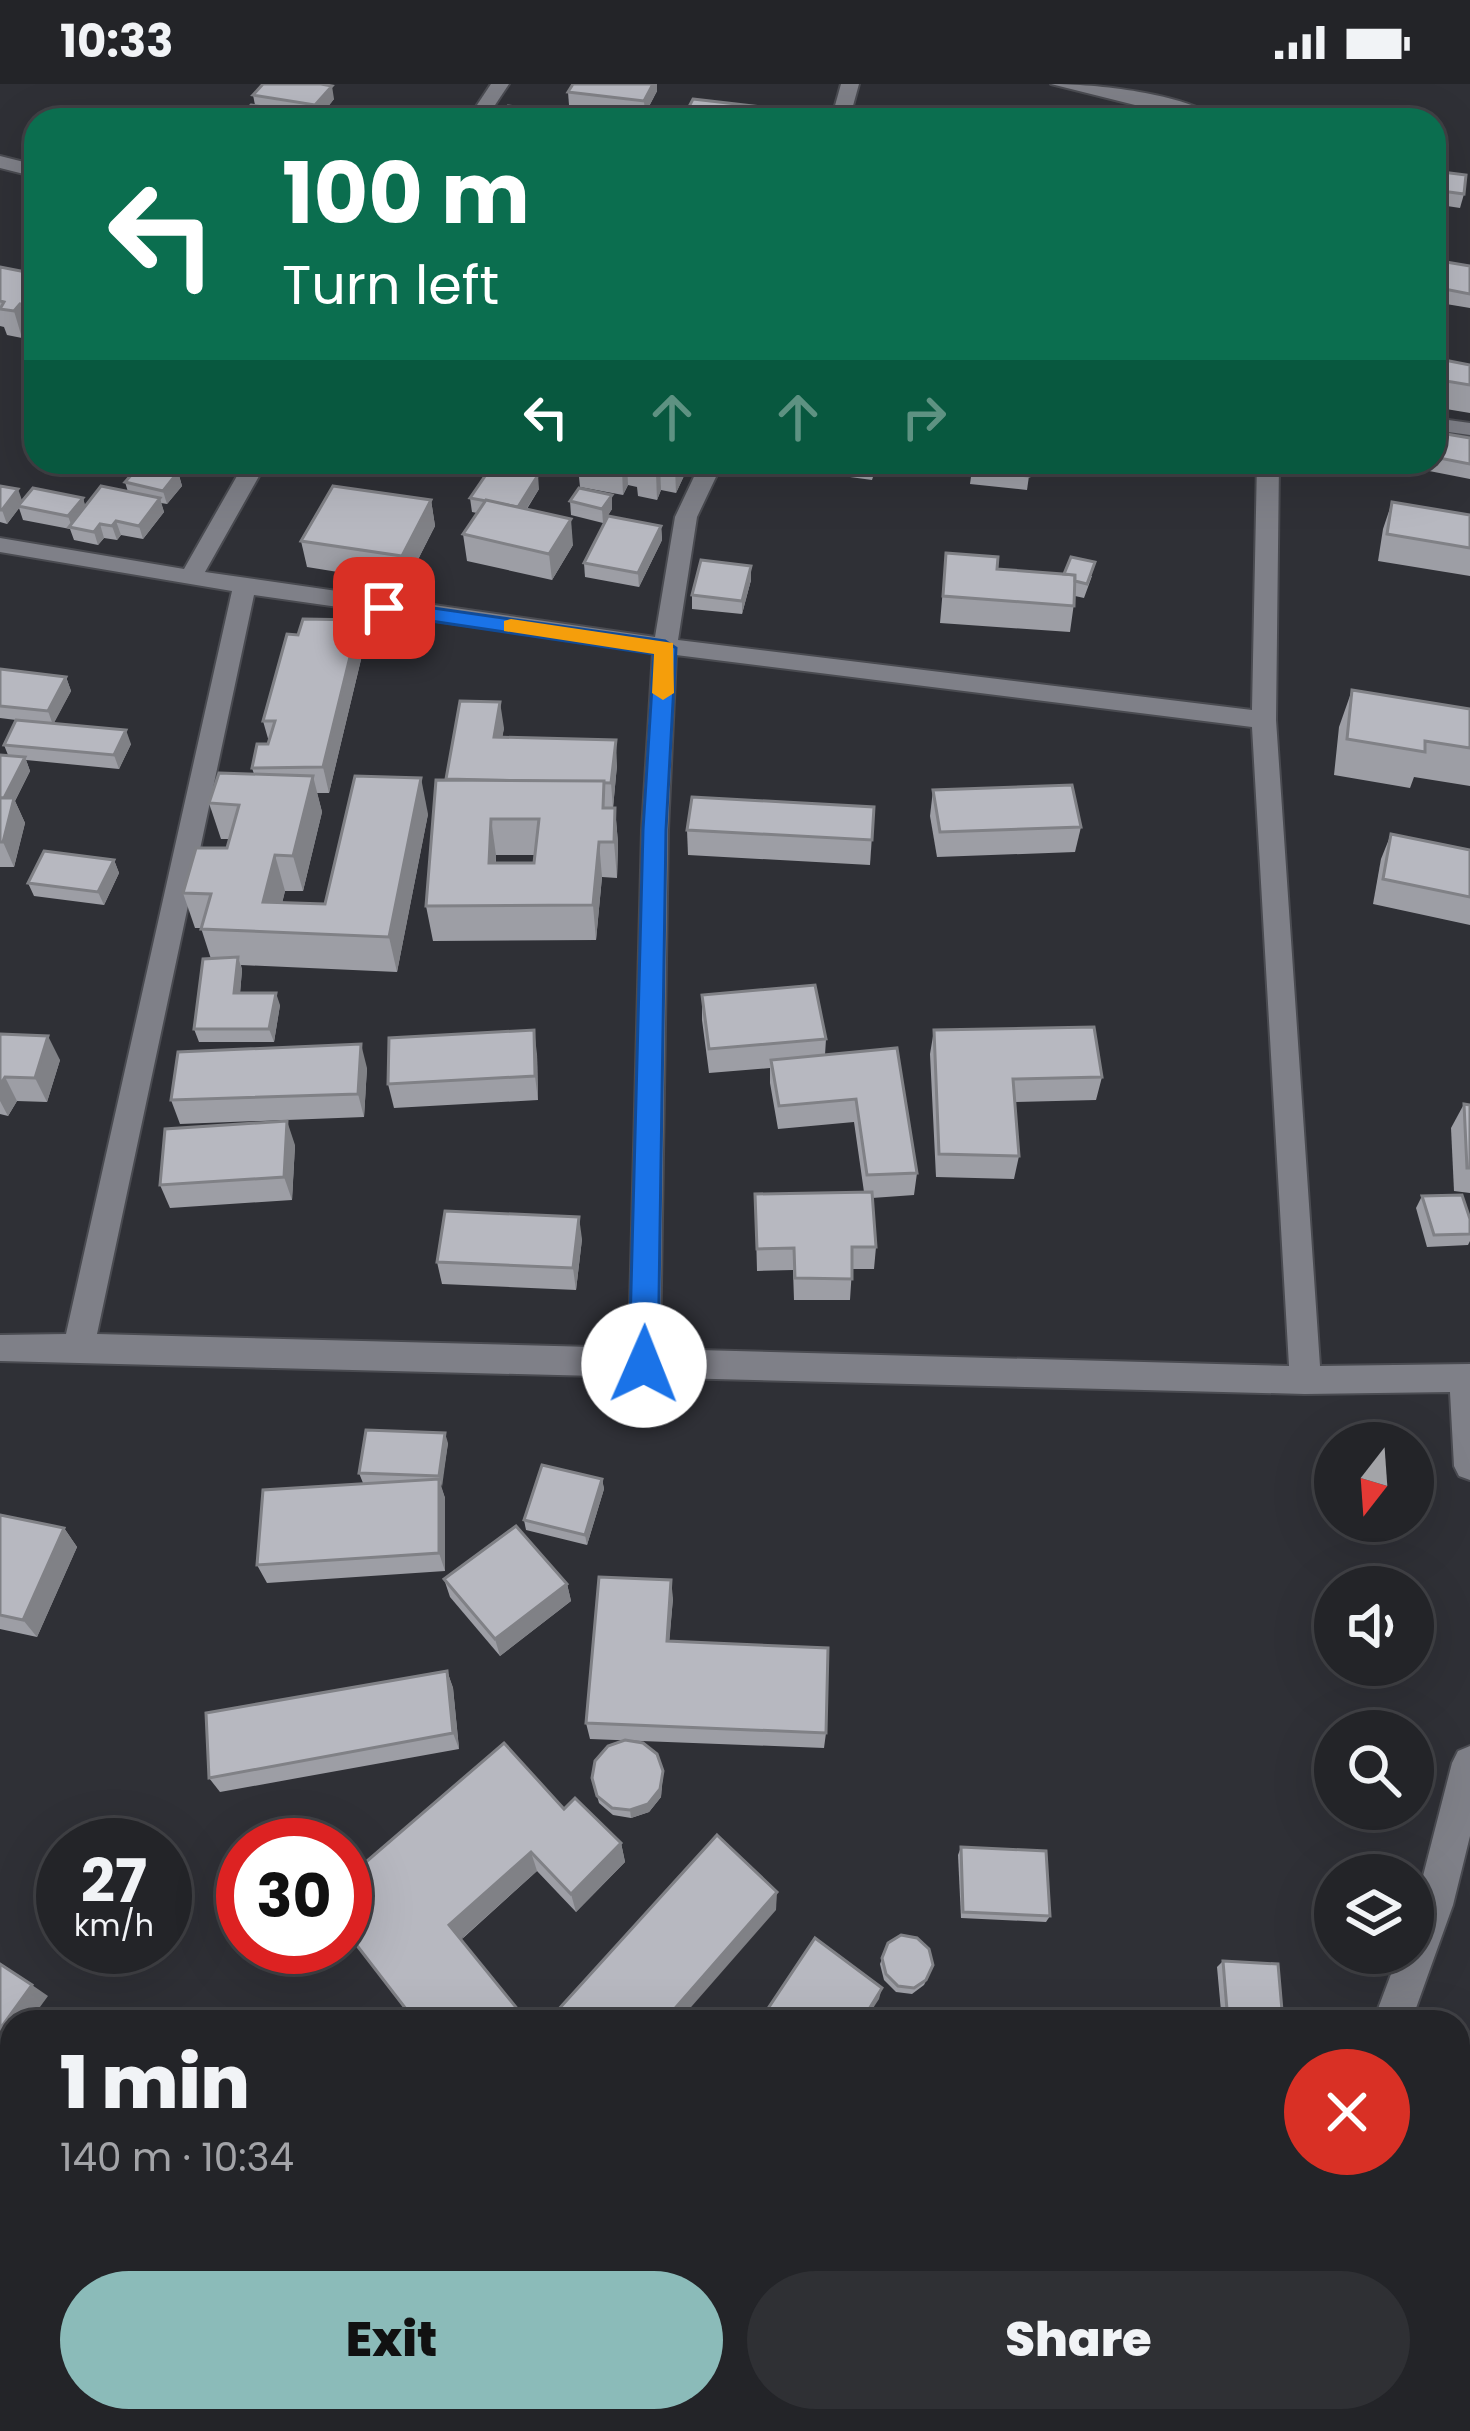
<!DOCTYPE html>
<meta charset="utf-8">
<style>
:root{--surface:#232428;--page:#2f3034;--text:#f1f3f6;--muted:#a3a4a8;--line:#404145;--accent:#8bbbb9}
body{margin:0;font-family:Poppins,sans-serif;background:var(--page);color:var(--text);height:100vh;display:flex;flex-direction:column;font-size:45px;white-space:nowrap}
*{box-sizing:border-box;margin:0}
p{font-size:39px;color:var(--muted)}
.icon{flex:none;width:66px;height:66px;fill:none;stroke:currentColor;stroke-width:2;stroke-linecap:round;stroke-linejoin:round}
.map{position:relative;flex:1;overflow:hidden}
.sheet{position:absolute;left:0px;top:1926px;width:1470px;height:423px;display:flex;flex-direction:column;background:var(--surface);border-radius:36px 36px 0 0;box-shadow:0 12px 48px #0002,0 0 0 3px var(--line)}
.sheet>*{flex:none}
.hud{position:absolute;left:24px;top:24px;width:1422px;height:366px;border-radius:36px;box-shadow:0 12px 48px #0002,0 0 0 3px var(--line);background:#0b6e4f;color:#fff;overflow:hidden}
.needle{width:78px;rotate:197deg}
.tools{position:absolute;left:1314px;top:1338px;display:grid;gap:24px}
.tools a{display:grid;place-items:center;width:120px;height:120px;border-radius:50%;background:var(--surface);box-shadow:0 12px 48px #0002,0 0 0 3px var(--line);font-size:60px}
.speed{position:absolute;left:36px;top:1734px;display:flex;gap:24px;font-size:60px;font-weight:700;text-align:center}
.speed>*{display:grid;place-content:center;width:156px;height:156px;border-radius:50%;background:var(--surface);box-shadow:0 12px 48px #0002,0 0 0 3px var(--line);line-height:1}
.speed small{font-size:30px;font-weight:400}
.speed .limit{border:18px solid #d22;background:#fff;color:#111}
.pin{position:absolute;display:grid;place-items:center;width:102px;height:102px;color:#fff;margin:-51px;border-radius:24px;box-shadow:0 6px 18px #0006}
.me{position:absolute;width:132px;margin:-66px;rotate:1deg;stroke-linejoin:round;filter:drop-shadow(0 0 9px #0008)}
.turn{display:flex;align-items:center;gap:42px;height:252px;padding:0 60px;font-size:54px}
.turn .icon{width:156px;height:156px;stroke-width:2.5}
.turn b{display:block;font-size:84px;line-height:102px}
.lanes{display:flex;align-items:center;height:114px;padding:0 60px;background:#0003;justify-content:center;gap:60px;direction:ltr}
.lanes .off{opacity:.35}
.round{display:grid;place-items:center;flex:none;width:126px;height:126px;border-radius:63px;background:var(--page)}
.head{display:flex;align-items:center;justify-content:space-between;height:204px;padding:0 60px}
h1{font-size:72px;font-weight:800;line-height:90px}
.button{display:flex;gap:24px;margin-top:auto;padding:24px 60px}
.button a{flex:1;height:138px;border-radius:72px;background:var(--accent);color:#111;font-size:48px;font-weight:800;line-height:138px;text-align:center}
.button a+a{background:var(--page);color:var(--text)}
.status{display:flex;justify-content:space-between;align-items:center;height:84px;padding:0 60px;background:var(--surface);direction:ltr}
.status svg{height:33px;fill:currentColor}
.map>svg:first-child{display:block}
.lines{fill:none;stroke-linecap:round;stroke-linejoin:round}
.street-casing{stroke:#4a4b51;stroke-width:4}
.street{fill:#7f8088;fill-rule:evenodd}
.wall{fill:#9d9ea5;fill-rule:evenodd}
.shaded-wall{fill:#808186}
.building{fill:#b7b8c0;stroke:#808186;stroke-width:3;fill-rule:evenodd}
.route{fill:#1a73e8;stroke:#114b97;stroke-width:3}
.slow{fill:#f59e0b}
</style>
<div class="status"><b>10:33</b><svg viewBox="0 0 49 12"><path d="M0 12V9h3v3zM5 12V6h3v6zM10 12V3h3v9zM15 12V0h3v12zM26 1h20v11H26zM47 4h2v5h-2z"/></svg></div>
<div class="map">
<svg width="1470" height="2347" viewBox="0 0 1470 2347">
<rect width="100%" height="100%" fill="#2f3036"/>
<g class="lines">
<defs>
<g id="street">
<polygon points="491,0 509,0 485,36 467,36"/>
<polygon points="841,0 859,0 849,36 831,36"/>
<path d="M 1051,0 C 1095,0 1186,9 1220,36 L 1195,36 Z"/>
<polygon points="0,72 36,81 36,93 0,84"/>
<polygon points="1434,334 1470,339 1470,351 1434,346"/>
<path d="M 245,378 L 267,378 L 205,488 L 655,553 L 675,433 L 701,378 L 723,378 L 697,433 L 678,556 L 1252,626 L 1257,378 L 1279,378 L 1276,636 L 1320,1282 L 1470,1280 L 1470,1396 L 1459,1392 L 1454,1382 L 1450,1308 L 1305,1310 L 0,1277 L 0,1251 L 66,1250 L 232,507 L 0,468 L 0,454 L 184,485 ZM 254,511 L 653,568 L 642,746 L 629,1264 L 97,1250 ZM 676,571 L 1252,643 L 1289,1282 L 660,1265 L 668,746 Z"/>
<polygon points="1470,1662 1470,1752 1453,1821 1411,1938 1373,1938 1399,1869 1413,1869 1413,1831 1452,1679 1458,1667"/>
<polygon points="469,2337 513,2337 509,2347 465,2347"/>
</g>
</defs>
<!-- street casing -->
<use href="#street" class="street-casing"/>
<!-- street -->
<use href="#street" class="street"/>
</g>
<!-- wall -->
<g class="wall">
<polygon points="657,7 645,30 569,21 568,8"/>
<polygon points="253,11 334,15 318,35 255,21"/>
<polygon points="1434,87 1464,110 1460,124 1434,120"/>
<polygon points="1434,176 1470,182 1470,224 1434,218"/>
<polygon points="0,183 36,190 36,248 29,246 22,254 7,251 4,243 0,242"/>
<polygon points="1434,274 1470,281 1470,329 1434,323"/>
<polygon points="1434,348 1470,354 1470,395 1419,385 1420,378 1434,378"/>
<polygon points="440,378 474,378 470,384"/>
<polygon points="502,378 689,378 689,381 676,409 661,406 657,416 638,412 637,403 628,401 623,411 580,403 579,393 502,380"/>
<polygon points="739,378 878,378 872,396"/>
<polygon points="973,378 1029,392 1027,406 970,400"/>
<polygon points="178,388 182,402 167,420 161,419 164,428 143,455 121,451 117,456 104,454 98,461 74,456 70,445 23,436 19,424 7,440 0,438 0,402 22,417 83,414 85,422 128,408 125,398"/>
<polygon points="539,405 527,425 573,461 552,496 467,477 463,450 477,429 472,428 470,414"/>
<polygon points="431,416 435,442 406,499 307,483 301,457"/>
<polygon points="570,417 612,425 603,439 571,431"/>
<polygon points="1392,418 1470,431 1470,492 1378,477 1383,445"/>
<polygon points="661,442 662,456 639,503 585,493 584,479"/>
<polygon points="946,469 997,485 1092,492 1084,514 1075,512 1070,548 940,539"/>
<polygon points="751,496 742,530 692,525 692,511"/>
<polygon points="364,563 329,709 317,709 322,728 303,807 285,807 282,819 325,820 428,730 397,888 241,881 242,886 240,909 280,921 274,958 199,958 194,945 211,875 201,844 195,844 183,809 227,764 229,755 221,755 209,719 254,690 252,684 269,658 263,637"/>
<polygon points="0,585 66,593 71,607 53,640 131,660 119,685 26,676 30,687 15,717 25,739 14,783 0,783 0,671 8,671 4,661 16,636 0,634"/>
<polygon points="1352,606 1470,625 1470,702 1414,693 1410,704 1334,691 1339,643"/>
<path d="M 504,644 L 502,653 L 617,681 L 613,724 L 615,724 L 618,759 L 617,794 L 602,793 L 596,856 L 433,857 L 426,822 L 446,696 ZM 496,771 L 535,771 L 534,779 L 496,779 Z"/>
<polygon points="933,706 1081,743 1075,768 937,773 930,732"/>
<polygon points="874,723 870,781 688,771 687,746"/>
<polygon points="1391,750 1470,766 1470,841 1373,820 1381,775"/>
<polygon points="114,776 119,789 104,821 34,812 28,799"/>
<polygon points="702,911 826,955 825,971 917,1089 914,1111 872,1114 876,1163 874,1185 852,1185 850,1216 794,1216 793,1186 757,1187 755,1110 864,1108 854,1038 778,1045 770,999 770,984 709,989 702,936"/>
<polygon points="934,946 1102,993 1096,1016 1015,1018 1019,1072 1014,1095 936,1093 930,970"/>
<polygon points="0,950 60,976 47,1018 17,1017 8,1032 0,1030"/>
<polygon points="537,970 538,1016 394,1024 388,1000"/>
<polygon points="367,984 364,1033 180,1040 171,1016"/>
<polygon points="1464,1020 1470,1021 1470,1109 1454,1107 1451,1044"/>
<polygon points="295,1061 292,1116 170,1124 160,1101"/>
<polygon points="1422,1112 1470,1135 1470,1157 1468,1161 1427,1163 1416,1124"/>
<polygon points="582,1155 576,1206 442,1200 437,1178"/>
<polygon points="448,1359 441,1403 445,1414 445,1487 267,1499 257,1481 363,1399 359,1389"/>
<polygon points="602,1395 604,1405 587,1461 526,1446 524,1436"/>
<polygon points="0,1431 64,1444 77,1463 37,1553 0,1545"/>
<polygon points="444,1495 567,1500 571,1517 500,1572 450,1513"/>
<polygon points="673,1514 669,1558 826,1649 824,1664 590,1655 586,1639"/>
<polygon points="447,1587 453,1604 459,1665 220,1708 209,1694"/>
<polygon points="663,1687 661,1713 649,1728 631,1734 613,1731 599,1719 592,1694"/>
<polygon points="564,1725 621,1759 625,1778 576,1828 537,1787 461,1856"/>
<polygon points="961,1763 1050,1832 1046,1838 961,1834 958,1771"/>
<polygon points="888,1859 931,1887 924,1901 912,1910 896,1908 884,1896 880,1880"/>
<polygon points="1223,1877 1283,1938 1222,1938 1217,1883"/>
<polygon points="1116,2337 1190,2337 1186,2347 1097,2347 1100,2340 1104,2339 1113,2345"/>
</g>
<!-- shaded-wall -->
<g class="shaded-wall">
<polygon points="653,0 657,0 657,7 645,30 644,17"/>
<polygon points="332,2 334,15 318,35 315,21"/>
<polygon points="20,220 29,246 22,254 14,227"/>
<polygon points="625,378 627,378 628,401 623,411 622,385"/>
<polygon points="677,378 689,378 689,381 676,409 675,383"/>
<polygon points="660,380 661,406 657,416 656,389"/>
<polygon points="178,388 182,402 167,420 163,407"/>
<polygon points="538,391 539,405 518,438 517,424"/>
<polygon points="18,405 23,419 7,440 2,426"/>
<polygon points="612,411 612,425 603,439 602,425"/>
<polygon points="83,414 87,428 72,443 68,432"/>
<polygon points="160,414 164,428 143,455 139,442"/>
<polygon points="431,416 435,442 406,499 402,472"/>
<polygon points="571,435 573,461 552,496 549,470"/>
<polygon points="116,437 121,451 117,456 112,442"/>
<polygon points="100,440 104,454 98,461 94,448"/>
<polygon points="661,442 662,456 639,503 638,489"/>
<polygon points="751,482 751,496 742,530 742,517"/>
<polygon points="359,536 364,563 329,709 323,683"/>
<polygon points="66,593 71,607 53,641 48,627"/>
<polygon points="500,618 504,644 498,679 494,653"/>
<polygon points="126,646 131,660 119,685 114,671"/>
<polygon points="616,656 617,681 613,724 611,699"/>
<polygon points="25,673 30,687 15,717 25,739 14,783 3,758 4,715"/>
<polygon points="313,692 322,728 303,807 293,772"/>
<polygon points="421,694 428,730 397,888 389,853"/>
<polygon points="615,724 618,759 617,794 614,758"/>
<polygon points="491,735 496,771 494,814 489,779"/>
<polygon points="599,758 602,793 596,856 593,821"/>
<polygon points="275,771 285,807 275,848 263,818"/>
<polygon points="114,776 119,789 104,821 98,808"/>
<polygon points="238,873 242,886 239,922 234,909"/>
<polygon points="276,909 280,921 274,958 269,945"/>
<polygon points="534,946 537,970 538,1016 535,992"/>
<polygon points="48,952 60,976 47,1018 35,994"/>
<polygon points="361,960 367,984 364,1033 358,1010"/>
<polygon points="5,993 17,1017 8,1032 0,1017 0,1001"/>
<polygon points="287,1037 295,1061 292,1116 284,1093"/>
<polygon points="579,1133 582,1155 576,1206 573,1184"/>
<polygon points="445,1349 448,1359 442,1403 439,1392"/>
<polygon points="439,1395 445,1414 445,1487 439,1469"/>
<polygon points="602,1395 604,1405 587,1461 585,1451"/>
<polygon points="64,1444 77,1463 37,1553 23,1536"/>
<polygon points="671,1496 673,1514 668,1574 667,1557"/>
<polygon points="567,1500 571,1517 500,1572 495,1555"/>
<polygon points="447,1587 453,1604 459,1665 453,1649"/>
<polygon points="663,1687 661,1713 649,1728 631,1734 630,1726"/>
<polygon points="621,1759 625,1778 576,1828 571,1810"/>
<polygon points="531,1768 537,1787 458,1858 449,1841"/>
<polygon points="777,1808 776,1826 678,1938 663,1938"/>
<polygon points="32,1901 48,1912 29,1938 12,1938 12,1961 0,1978 0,1945"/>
<polygon points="882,1904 879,1915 864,1938 861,1938"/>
<polygon points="114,2337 123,2337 115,2347 107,2347"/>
</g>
<!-- building -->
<g class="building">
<polygon points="263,0 321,0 332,2 315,21 253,11"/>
<polygon points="573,0 653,0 644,17 568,8"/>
<polygon points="693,15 795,27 791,36 682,36"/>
<polygon points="251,21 294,28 286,36 237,36"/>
<polygon points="508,22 565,29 561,36 499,36"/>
<polygon points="1354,27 1406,36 1351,36"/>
<polygon points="1434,87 1466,91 1464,110 1434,106"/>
<polygon points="1434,176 1470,182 1470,210 1434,203"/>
<polygon points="0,183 36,190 36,223 20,220 14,227 0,225 4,218 0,217"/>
<polygon points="1434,274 1470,281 1470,301 1434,295"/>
<polygon points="1434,348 1470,354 1470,380 1434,373"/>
<polygon points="585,378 625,378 622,385"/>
<polygon points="641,378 677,378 675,383 660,380 656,389 637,386"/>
<polygon points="973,378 1031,378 1029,392 971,386"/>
<polygon points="141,380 178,388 163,407 125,398"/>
<polygon points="492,382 538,391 518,423 470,414"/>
<polygon points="0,402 18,405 2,426 0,426"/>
<polygon points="101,402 160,414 139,442 116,437 112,442 100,440 94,448 69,443"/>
<polygon points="333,402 431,416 402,472 301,457"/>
<polygon points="33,404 83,414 68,432 18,422"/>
<polygon points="579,404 612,411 602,425 570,417"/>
<polygon points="486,416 571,435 549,470 463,450"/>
<polygon points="1392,418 1470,431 1470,464 1387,450"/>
<polygon points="608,432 661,442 638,489 584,479"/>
<polygon points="946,469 998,473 997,485 1075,491 1074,522 943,512"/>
<polygon points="1071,473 1095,478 1087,500 1075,497 1075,491 1064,490"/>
<polygon points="701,476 751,482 742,517 692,511"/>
<polygon points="303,535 359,536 323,683 252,684 257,660 268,660 275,637 263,637 287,550 298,551"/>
<polygon points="0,585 66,593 48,627 0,622"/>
<polygon points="1352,606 1470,625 1470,664 1425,657 1425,668 1347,655"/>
<polygon points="460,617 500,618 494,653 616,656 611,699 446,695"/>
<polygon points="16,636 126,646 114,671 4,661"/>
<polygon points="0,671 25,673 4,714 0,714"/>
<polygon points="219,689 313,692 293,772 275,771 263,818 325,820 355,692 421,694 389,853 201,845 211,810 183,809 196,764 227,764 239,721 209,719"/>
<path d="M 436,696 L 604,697 L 603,724 L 615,724 L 614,758 L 599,758 L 593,821 L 426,822 ZM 491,735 L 539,735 L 534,779 L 489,779 Z"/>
<polygon points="1072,701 1081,743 940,748 933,706"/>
<polygon points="692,713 874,723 872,756 687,746"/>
<polygon points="0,714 14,714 3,758 0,758"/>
<polygon points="1391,750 1470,766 1470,813 1383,795"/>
<polygon points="44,767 114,776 98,808 28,799"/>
<polygon points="238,873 234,909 276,909 269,945 194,945 203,875"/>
<polygon points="815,901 826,955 709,965 702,911"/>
<polygon points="1094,943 1102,993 1013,995 1019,1072 939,1070 934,946"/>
<polygon points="534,946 535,992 388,1000 389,954"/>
<polygon points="0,950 48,952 35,994 5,993 0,1001"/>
<polygon points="361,960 358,1010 171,1016 178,968"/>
<polygon points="897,964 917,1089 867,1091 856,1015 779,1022 771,976"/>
<polygon points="1464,1020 1470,1021 1470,1084 1467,1084"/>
<polygon points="287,1037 284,1093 160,1101 165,1045"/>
<polygon points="872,1108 876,1163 852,1163 852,1195 795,1194 794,1164 757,1165 755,1110"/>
<polygon points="1462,1111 1470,1135 1470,1150 1434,1151 1422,1112"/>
<polygon points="445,1127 579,1133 573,1184 437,1178"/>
<polygon points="366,1346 445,1349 439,1392 359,1389"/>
<polygon points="542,1381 602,1395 585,1451 524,1436"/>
<polygon points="439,1395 439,1469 257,1481 263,1406"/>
<polygon points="0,1431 64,1444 23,1536 0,1531"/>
<polygon points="516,1442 567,1500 495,1555 444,1495"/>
<polygon points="599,1493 671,1496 667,1557 828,1564 826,1649 586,1639"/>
<polygon points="447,1587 453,1649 209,1694 206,1629"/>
<polygon points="625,1656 643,1659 657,1670 663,1687 660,1705 648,1720 630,1726 612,1724 597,1712 592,1694 595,1677 608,1662"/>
<polygon points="504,1659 564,1725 575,1714 621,1759 571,1810 531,1768 449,1841 528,1938 416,1938 345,1846 345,1796"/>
<polygon points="717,1751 777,1808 663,1938 547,1938"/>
<polygon points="961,1763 1046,1767 1050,1832 963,1828"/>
<polygon points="901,1851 917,1854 929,1865 933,1881 926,1896 914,1904 898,1902 886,1890 882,1874 888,1859"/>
<polygon points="815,1854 882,1904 861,1938 759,1938"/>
<polygon points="1223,1877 1278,1880 1283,1938 1228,1938"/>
<polygon points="0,1880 32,1901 0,1945"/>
<polygon points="0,2119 12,2121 12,2198 0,2196"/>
<polygon points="1458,2131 1470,2137 1470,2205 1458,2208"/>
<polygon points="53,2337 114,2337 107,2347 58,2347"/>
<polygon points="540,2337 582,2337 586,2347 535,2347 536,2341"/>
<polygon points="716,2337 776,2337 776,2347 714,2347"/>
<polygon points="1121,2337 1190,2337 1186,2347 1117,2347"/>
<polygon points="1104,2339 1116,2347 1101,2347"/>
<polygon points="220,2342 241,2343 245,2347 209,2347"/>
</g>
<!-- route -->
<polygon class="route" points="384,517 665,557 676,564 666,746 658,1281 654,1290 644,1293 633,1290 629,1281 643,746 654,570 377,529 374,524"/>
<!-- slow -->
<polygon class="slow" points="511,535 673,559 674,609 663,616 652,609 654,570 504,547 504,537"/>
</svg>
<div class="tools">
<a><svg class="needle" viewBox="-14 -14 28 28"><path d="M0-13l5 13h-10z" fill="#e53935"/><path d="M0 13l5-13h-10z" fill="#a3a4a8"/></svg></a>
<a><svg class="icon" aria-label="sound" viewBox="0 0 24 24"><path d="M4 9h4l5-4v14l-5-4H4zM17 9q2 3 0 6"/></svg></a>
<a><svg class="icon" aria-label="search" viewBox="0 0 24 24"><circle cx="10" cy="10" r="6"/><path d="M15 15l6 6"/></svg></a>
<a><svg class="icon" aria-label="layers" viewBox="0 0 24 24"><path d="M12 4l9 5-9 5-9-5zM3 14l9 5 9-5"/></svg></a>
</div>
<div class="speed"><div>27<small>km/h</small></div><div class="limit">30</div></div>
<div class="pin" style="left:384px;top:524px;background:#d93025"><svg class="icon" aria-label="arrive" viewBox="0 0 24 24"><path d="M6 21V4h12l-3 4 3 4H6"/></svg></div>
<svg class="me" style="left:644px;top:1281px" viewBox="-20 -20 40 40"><circle r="19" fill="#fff"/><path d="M0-13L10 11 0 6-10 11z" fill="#1a73e8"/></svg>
<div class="hud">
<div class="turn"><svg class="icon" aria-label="left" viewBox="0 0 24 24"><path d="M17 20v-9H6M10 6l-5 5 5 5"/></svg><div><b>100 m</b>Turn left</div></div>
<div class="lanes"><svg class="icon" aria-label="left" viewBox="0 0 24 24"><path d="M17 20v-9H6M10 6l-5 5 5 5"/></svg><svg class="icon off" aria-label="ahead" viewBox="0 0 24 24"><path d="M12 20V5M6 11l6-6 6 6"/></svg><svg class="icon off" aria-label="ahead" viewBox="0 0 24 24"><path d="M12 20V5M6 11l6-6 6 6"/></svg><svg class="icon off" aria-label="right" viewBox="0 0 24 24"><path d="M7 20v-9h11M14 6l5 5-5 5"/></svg></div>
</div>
<section class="sheet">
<div class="head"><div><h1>1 min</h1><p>140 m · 10:34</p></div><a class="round" style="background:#d93025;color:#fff"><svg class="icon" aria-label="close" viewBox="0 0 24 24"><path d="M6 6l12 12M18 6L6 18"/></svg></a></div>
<div class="button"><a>Exit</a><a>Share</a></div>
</section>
</div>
